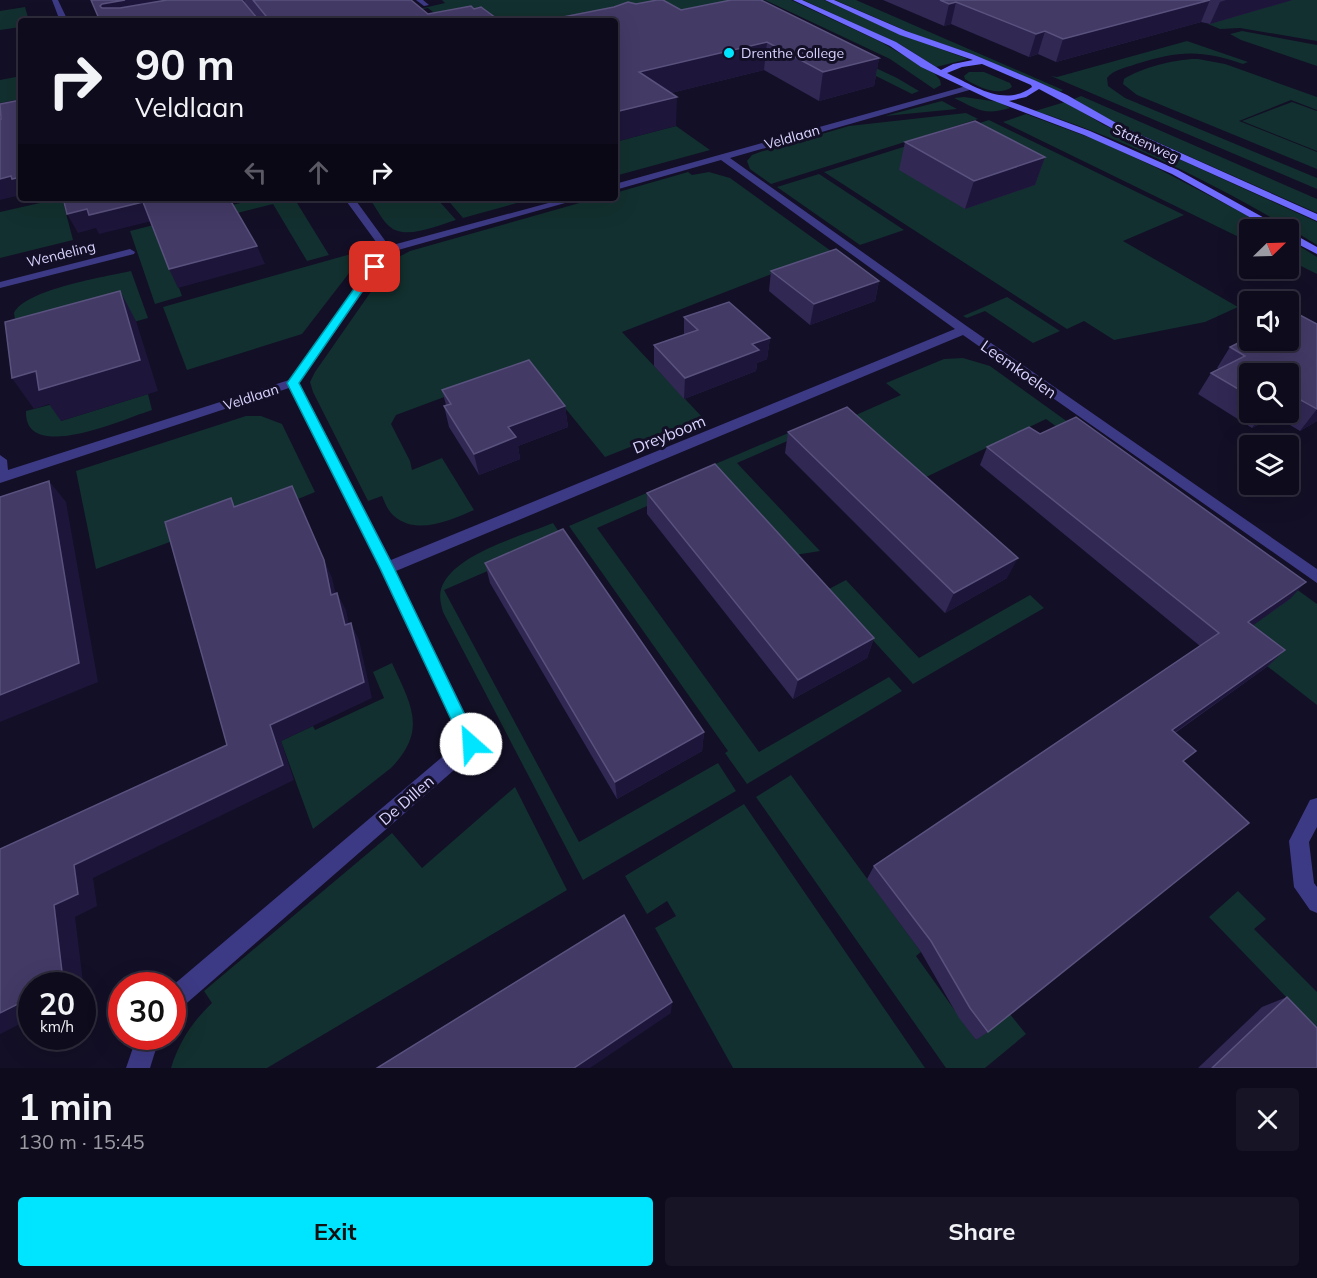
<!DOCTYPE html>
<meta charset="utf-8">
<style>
:root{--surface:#0e0b1c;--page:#171425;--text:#f1f3f6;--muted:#9b9ba3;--line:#2e2b3b;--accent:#00e5ff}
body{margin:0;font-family:Mulish,sans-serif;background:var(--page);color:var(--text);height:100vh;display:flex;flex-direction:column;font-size:22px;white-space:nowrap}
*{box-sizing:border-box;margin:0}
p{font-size:20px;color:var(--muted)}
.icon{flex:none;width:33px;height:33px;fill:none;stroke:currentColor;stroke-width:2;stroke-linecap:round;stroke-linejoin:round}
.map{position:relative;height:1068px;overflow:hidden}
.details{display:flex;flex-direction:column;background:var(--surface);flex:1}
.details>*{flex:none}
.banner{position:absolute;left:18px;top:18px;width:600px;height:183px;border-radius:6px;box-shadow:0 6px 24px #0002,0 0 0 2px var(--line);background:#0e0b1c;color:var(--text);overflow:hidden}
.needle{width:39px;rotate:67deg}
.buttons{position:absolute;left:1239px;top:219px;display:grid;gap:12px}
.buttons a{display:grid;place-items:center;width:60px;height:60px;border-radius:6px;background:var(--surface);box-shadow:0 6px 24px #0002,0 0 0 2px var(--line);font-size:30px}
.speed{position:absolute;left:18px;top:972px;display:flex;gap:12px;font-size:30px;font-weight:700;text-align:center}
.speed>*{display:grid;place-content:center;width:78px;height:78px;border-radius:50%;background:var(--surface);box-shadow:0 6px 24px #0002,0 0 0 2px var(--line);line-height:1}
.speed small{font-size:15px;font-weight:400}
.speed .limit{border:9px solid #d22;background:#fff;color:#111}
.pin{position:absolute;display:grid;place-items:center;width:51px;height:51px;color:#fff;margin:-26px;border-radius:12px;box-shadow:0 3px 9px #0006}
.me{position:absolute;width:66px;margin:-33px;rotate:334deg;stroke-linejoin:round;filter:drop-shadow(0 0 4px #0008)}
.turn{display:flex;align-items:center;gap:21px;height:126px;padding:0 18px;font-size:27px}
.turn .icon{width:78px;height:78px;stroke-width:2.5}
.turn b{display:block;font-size:42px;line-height:51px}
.lanes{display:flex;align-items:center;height:57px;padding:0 18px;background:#0003;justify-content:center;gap:30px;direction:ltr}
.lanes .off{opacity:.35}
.round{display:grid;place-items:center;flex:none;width:63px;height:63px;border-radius:6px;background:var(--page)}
.head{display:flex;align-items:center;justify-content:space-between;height:102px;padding:0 18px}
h1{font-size:36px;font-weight:700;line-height:45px}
.cta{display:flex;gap:12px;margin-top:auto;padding:12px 18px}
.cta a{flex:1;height:69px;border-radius:6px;background:var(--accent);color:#111;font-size:24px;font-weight:700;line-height:69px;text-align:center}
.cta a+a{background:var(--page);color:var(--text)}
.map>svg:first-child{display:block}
.green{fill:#12302f}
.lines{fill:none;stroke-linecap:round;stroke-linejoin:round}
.street{fill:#3d3a85;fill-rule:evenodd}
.secondary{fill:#6f6bff;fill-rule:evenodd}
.wall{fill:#312854;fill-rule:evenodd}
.shaded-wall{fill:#1d163a}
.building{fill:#433a66;stroke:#5a527e;stroke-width:1.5}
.route{fill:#00e5ff;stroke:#0095a6;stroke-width:1.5}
.poi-dot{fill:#00e5ff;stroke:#130f26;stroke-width:2}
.labels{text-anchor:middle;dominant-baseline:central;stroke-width:6;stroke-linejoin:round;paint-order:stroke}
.far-poi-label{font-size:14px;fill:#d9d4ff;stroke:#130f26;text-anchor:start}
.far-street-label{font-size:14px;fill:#d9d4ff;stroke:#130f26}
.street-label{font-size:16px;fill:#d9d4ff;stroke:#130f26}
</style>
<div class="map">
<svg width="1317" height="1068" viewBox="0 0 1317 1068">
<rect width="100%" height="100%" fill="#130f26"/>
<!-- green -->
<g class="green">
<polygon points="442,0 732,0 897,78 919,91 912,94 732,4 615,21 444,21 428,8 402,13 445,3"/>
<polygon points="765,0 791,0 881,42 935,74 940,80 941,85 934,89 890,59"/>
<polygon points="803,0 824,0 899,34 968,59 936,67 901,45"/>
<polygon points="835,0 856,0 1063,90 1060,92 967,52 916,35"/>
<polygon points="1292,0 1317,0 1317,41 1240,28 1220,29 1208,24"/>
<polygon points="25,7 29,21 21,21 21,27 0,30 0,11"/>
<polygon points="1242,31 1317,45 1317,66 1241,40 1230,34"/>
<path d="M 1187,41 L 1248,62 L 1243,64 C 1200,49 1178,51 1136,64 C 1126,68 1114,69 1107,78 L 1108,86 L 1125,98 L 1317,178 L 1317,189 L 1051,76 L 1057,77 Z"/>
<path d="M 1198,59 L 1225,64 L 1317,97 L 1317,110 L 1291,100 L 1239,121 L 1317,152 L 1317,169 L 1137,95 L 1123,84 L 1124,79 C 1140,68 1179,58 1198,59 Z"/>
<path d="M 969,72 L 984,72 L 1010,83 L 1012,87 C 998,97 978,87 965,79 L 964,76 Z"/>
<polygon points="21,76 21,99 0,103 0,80"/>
<polygon points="1081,96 1317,199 1317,213 1114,123 1074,99"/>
<path d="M 964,97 L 999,102 L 1010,108 C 984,116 977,109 954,98 Z"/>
<polygon points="942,101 957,109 885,116 892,114"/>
<path d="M 1065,102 L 1104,125 L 1317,222 L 1317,245 C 1232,192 1132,141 1035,111 Z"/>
<polygon points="1292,102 1317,111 1317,151 1242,121"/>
<polygon points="966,113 978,119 771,184 750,169 747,161 752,155 760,152 849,126"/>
<polygon points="1026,114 1096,140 1155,167 1273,229 1250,230 1249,242 1003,122"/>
<polygon points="989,120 1184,215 1123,241 1238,307 1205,322 1114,340 1084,321 1067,329 824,172"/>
<polygon points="676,126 710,150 615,176 615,142"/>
<path d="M 688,172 L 692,175 L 709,172 L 730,178 L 831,251 L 622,332 L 703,418 L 605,457 L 530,365 L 396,415 L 391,424 L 410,461 L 412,470 L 442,458 L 474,510 C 451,520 417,536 394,516 C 388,511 385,503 382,496 L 368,501 L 313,392 L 310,382 L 315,372 L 393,260 L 410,251 L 597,198 L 615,198 L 615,193 Z"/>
<polygon points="819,174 904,230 860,245 777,187"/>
<polygon points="62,198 73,240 0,258 0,212"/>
<polygon points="260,198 294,198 329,255 307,261 273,204 159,233 182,296 155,304 130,231"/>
<path d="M 369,198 L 406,198 L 410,203 L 427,198 L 431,202 L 439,201 L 456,220 C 438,225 405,241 389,226 C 381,219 376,207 369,198 Z"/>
<polygon points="446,198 535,198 463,218"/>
<polygon points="1288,239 1317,257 1317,274 1289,260"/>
<polygon points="358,252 353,268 302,334 187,370 163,307"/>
<path d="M 131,271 L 148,318 L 27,352 L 22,363 L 14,313 C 26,289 105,277 131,271 Z"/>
<polygon points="1007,297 1060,331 1033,343 985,311 967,318 963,316"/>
<polygon points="963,358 990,366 1072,425 1061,430 1046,419 918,481 847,419 901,395 886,383 944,359"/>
<path d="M 148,394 L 152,410 C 126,418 24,465 26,411 L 57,403 L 61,421 Z"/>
<polygon points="246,416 261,416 282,424 315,492 298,499 296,496 96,569 76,471"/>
<polygon points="826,417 831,422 737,463 820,551 795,555 713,465"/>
<polygon points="703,469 711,478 597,528 759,752 889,677 902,691 747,784 725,753 728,751 569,526"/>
<path d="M 553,523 L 563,538 L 444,590 L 579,842 L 718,763 L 736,791 L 583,880 L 443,612 C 441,605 439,597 441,589 C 452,554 522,536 553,523 Z"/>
<polygon points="1270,570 1317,604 1317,705 1267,666 1252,626 1289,599"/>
<polygon points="846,580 919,658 1030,595 1044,608 913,684 827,590"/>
<path d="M 392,663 C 411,705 428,730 391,768 L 313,829 L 281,741 L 313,726 L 315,730 L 384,698 L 373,672 Z"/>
<polygon points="791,775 921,952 916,956 976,1040 1009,1013 1026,1034 985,1068 946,1068 756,797"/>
<path d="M 515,787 L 567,890 L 267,1068 L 171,1068 C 179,1042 192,1022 212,1003 L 204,991 L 392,833 L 422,868 Z"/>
<polygon points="744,804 925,1068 733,1068 655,928 676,916 667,901 647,914 625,876"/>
<polygon points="1238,891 1266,919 1254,929 1317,992 1317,1029 1209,917"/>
</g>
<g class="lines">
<!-- street -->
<g class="street">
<polygon points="52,0 58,0 68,21 60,21"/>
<polygon points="416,0 423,0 429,5 424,6"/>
<polygon points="970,85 974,87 973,89 730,158 968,327 1317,569 1317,583 963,335 396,571 477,738 480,744 477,750 180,1009 172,1012 172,986 461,741 379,568 289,388 0,483 0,455 7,460 8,470 289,380 382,250 344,198 354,198 389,246 567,198 583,198 391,252 299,383 391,560 955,329 721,160 615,190 615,184"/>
<polygon points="130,249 135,252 134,254 0,288 0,282"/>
<polygon points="1317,798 1317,827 1309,842 1314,883 1317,887 1317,913 1310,910 1294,887 1289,841 1310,800"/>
<polygon points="137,1036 160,1036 150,1068 126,1068"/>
</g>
<!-- secondary -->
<g class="secondary">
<path d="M 793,0 L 802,0 L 896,42 L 941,70 L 953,64 L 973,60 L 900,35 L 825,0 L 834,0 L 906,31 L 972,54 L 1034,80 L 1067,95 L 1125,128 L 1317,214 L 1317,221 L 1119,132 L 1039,89 L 1026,97 L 1009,101 L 1090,131 L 1178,170 L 1286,230 L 1273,230 L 1172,174 L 1084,135 L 989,99 L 921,67 L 890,46 ZM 982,64 L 1031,85 L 1032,87 C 1004,108 973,85 947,73 L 962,67 Z"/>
<polygon points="1288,231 1317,247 1317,254 1288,239"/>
</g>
</g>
<!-- wall -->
<g class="wall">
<polygon points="244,0 411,0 428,14 474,9 500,21 100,21 245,3"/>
<polygon points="883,0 1292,0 1210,24 1201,22 1056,62 1038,54 1029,57 951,24 944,26"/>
<polygon points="636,4 681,10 879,58 874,86 819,101 764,70 671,93 676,126 548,20"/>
<polygon points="905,142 1045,157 1035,185 965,209 899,170"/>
<polygon points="771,271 879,281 875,301 810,325 769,291"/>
<polygon points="684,317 770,338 767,359 757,363 756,371 684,399 654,366 654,345 684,335"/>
<path d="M 1317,324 L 1317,421 L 1300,431 L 1275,416 L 1252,428 L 1198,394 L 1211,373 L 1219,369 L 1217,368 L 1230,347 ZM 1250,374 L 1288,374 L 1288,412 L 1250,412 Z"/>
<polygon points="442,390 565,406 568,427 518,446 520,459 479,475 449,427 444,406 446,405"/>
<polygon points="788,432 1007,578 945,613 785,453"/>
<polygon points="1040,434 1290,599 1253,625 1285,650 1268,666 1175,733 1184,763 988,1032 976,1040 959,1018 921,952 867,879 874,866 1200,646 980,465 987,447"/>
<polygon points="647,493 874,638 867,658 793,699 647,514"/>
<polygon points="485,563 704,732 702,751 617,799 490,583"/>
<polygon points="1287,997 1317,1068 1198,1068 1262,1007"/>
</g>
<!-- shaded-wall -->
<g class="shaded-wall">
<polygon points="125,0 220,0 107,21 100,6 102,4"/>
<polygon points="1210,0 1201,22 1056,62 1063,39"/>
<polygon points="1226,0 1292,0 1210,24 1220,2"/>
<polygon points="956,2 951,24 944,26 949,4"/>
<polygon points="257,18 258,21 237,21"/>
<polygon points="1045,31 1038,54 1029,57 1036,34"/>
<polygon points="767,42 764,70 639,101 639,72"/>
<polygon points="879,58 874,86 819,101 823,72"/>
<polygon points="677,97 676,126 615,142 615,112"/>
<polygon points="1045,157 1035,185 965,209 974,181"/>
<polygon points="11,176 21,177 21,195 0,200 0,179"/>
<polygon points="143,202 152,221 99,234 96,228 78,233 67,214 87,209"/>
<polygon points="257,246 265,264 178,288 169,269"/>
<polygon points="879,281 875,301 810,325 814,304"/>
<polygon points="120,291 136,321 158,391 61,421 49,404 34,409 12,378"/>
<polygon points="770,338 767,359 757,363 756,371 684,399 685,378 752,344"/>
<polygon points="565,406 568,427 518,446 520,459 479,475 474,454 508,427"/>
<polygon points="1317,409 1317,421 1300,431"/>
<polygon points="1263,412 1277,412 1275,416 1252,428"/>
<polygon points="49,481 66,502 98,682 0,722 0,695"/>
<polygon points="292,486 332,578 340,612 331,595"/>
<polygon points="1018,558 1007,578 945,613 954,593"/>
<polygon points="1306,582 1290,599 1233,639 1248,622"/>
<polygon points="337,593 346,610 353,642 345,625"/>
<polygon points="351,623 359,640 372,698 281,741 294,780 93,878 97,906 75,917 84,990 82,991 82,986 53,986 54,905 74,865 270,725"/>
<polygon points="874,638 867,658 793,699 798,680"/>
<polygon points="1285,650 1268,666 1157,745 1172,730"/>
<polygon points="704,732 702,751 617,799 615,782"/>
<polygon points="32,997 32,1018 0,1034 0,1013"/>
<polygon points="672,1002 671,1013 590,1068 574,1068"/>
</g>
<!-- building -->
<g class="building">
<polygon points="91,0 125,0 102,4 100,6 102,8 120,8 167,0 242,0 257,18 237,21 100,21"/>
<polygon points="253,0 411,0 428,14 471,6 474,9 481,7 500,21 270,21"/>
<polygon points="657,0 663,0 681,10 731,0 761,0 879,58 823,72 767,42 639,72 677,97 615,112 615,21 527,21 544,18 548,20 614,7 628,2 636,4"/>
<polygon points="940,0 1210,0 1063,39 1045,31 1036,34 956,2 949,4"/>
<polygon points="21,100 21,177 12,179 11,176 0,179 0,119 1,119 0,104"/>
<polygon points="975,121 1045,157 974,181 905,142"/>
<polygon points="63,198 229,198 257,246 169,269 143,202 89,215 87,209 67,214"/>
<polygon points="836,249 879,281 814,304 771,271"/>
<polygon points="120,291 140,360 39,390 36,371 12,378 5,322"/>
<polygon points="729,302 770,338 752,344 759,350 685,378 654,345 698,330 684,317"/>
<polygon points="1296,313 1317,324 1317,409 1290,394 1288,395 1288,374 1250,374 1250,396 1211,373 1245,356 1230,347 1250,337 1250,340 1288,340 1288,317"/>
<polygon points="529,360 565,406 508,427 516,437 474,454 444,406 451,404 442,390"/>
<polygon points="847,407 1018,558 954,593 788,432"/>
<polygon points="1076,417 1306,582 1248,622 1285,650 1172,730 1196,751 1183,761 1249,823 988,1032 970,1008 931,941 874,866 1219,633 987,447 1029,427 1040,434"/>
<polygon points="715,464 874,638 798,680 647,493"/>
<polygon points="49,481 79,663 0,695 0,497"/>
<polygon points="292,486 324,560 331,595 337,593 345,625 351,623 364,682 270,725 283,765 74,865 78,894 54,905 63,980 53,986 32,986 32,997 0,1013 0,849 227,745 165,522 231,498 234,507"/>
<polygon points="563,529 704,732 615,782 485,563"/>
<polygon points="624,915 672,1002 574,1068 377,1068"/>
<polygon points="1287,997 1317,1028 1317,1068 1212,1068"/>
</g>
<!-- route -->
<polygon class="route" points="375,264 379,267 299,383 394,568 476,738 479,744 476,749 471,751 465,749 380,568 287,383 371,265"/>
<!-- markers -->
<circle class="poi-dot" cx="729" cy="53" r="6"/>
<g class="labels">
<!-- far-poi labels -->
<g class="far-poi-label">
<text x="741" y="53">Drenthe College</text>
</g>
<!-- far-street labels -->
<g class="far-street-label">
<text transform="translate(792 137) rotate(-16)">Veldlaan</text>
<text transform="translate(1146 143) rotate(25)">Statenweg</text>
<text transform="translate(61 254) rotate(-14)">Wendeling</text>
<text transform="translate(251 397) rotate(-18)">Veldlaan</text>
</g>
<!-- street labels -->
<g class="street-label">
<text transform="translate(1019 369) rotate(35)">Leemkoelen</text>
<text transform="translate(669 434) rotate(-22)">Dreyboom</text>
<text transform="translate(406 800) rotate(-41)">De Dillen</text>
</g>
</g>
</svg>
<div class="buttons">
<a><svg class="needle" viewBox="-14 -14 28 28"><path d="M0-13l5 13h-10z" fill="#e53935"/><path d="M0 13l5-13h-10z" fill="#9b9ba3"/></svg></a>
<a><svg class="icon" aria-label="sound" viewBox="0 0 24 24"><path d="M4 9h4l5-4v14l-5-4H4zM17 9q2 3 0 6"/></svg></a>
<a><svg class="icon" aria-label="search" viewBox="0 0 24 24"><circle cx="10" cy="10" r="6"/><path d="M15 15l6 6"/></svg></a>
<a><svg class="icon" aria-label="layers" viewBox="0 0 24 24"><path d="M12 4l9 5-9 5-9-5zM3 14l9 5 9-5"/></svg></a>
</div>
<div class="speed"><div>20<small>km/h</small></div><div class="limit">30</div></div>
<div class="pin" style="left:375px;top:267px;background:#d93025"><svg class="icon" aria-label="arrive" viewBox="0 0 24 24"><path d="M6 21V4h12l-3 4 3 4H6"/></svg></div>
<svg class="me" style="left:471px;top:744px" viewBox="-20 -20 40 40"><circle r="19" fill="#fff"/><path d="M0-13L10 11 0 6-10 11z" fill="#00e5ff"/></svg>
<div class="banner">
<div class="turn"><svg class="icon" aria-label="right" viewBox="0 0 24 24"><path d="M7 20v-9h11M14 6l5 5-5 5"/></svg><div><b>90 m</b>Veldlaan</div></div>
<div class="lanes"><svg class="icon off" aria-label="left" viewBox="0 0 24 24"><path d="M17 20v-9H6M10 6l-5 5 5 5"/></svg><svg class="icon off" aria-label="ahead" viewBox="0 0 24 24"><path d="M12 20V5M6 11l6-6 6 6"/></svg><svg class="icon" aria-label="right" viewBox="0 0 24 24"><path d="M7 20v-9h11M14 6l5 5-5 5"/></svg></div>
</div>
</div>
<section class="details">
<div class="head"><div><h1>1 min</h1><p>130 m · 15:45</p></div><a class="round"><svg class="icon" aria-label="close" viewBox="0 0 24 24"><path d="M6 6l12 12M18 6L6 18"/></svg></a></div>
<div class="cta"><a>Exit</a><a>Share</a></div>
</section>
